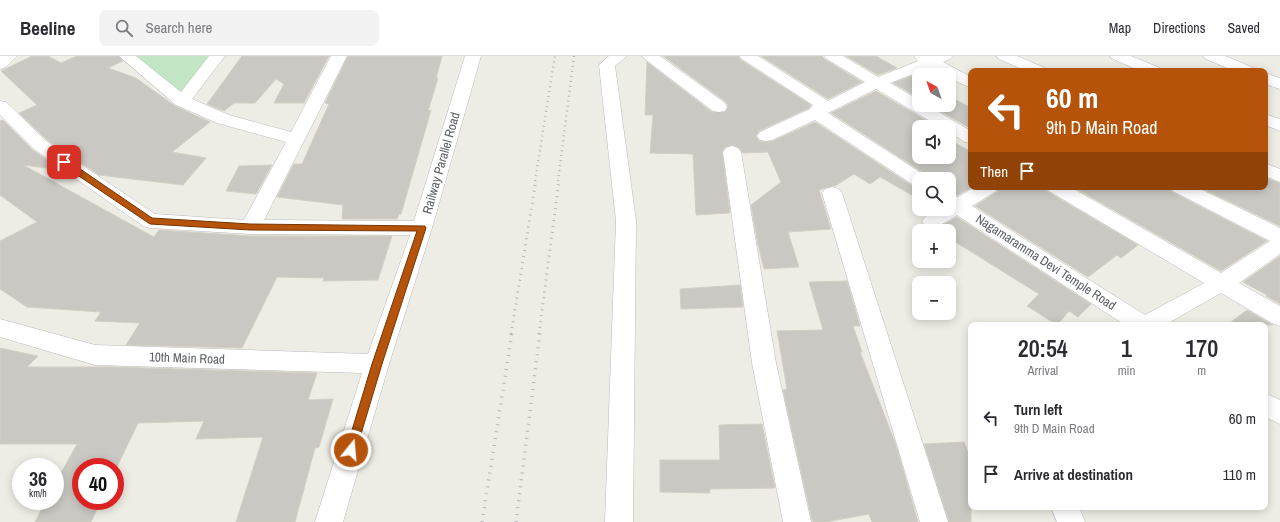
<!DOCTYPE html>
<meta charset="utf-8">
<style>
:root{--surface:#fff;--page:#f2f2f3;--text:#2b2b33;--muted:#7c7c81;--line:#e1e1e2}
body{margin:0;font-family:"Archivo Narrow",sans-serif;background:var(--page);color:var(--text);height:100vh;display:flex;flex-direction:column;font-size:15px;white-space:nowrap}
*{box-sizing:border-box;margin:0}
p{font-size:13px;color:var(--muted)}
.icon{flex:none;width:22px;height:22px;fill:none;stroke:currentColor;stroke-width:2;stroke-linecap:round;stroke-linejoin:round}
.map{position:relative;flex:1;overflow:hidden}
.sheet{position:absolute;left:968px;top:266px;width:300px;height:188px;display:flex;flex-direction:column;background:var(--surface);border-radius:8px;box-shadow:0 2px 10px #0003}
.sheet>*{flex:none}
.banner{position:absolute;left:968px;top:12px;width:300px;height:122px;border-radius:8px;box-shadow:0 2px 10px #0003;background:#b45309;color:#fff;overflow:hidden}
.needle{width:26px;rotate:320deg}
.tools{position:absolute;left:912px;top:12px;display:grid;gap:8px}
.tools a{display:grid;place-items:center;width:44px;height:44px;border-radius:8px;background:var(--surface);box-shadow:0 2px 10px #0003;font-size:20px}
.speed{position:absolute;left:12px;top:402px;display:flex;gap:8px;font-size:20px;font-weight:700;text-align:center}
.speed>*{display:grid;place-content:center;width:52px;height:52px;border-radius:50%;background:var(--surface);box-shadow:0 2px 10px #0003;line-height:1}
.speed small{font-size:10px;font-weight:400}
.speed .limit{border:6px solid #d22;background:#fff;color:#111}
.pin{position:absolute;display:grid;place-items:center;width:34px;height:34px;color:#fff;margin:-17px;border-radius:8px;box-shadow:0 2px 6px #0006}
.me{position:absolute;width:44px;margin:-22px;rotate:17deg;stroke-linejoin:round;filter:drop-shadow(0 0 3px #0008)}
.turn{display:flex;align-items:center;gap:14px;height:84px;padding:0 12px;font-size:18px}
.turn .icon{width:52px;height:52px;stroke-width:2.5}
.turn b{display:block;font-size:28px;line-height:34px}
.then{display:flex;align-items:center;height:38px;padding:0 12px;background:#0003;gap:8px;font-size:15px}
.eta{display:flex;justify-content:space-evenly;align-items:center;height:68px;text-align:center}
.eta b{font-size:24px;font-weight:600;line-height:28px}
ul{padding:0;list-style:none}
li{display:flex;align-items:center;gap:12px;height:56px;padding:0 12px}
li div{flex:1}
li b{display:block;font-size:15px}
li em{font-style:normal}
header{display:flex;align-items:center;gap:24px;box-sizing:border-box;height:56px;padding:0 20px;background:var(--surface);border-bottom:1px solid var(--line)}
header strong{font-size:19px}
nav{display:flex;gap:22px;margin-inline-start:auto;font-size:14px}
.search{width:280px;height:36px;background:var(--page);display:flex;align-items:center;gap:10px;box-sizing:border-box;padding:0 14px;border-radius:8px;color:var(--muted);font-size:15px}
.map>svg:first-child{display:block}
.green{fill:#c2e5c3}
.building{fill:#cac8c2;stroke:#d3cfc3}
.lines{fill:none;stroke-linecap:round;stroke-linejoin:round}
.minor-casing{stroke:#b7babe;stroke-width:1}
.minor{fill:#fff;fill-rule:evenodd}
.rail-far2{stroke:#b5b6b6;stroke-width:2.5;stroke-dasharray:1 4;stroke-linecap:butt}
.rail-far1{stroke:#b5b6b6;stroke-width:3;stroke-dasharray:1 5;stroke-linecap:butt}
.rail{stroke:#b5b6b6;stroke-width:3.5;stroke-dasharray:1 6;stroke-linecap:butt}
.route{fill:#b45309;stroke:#753606}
.labels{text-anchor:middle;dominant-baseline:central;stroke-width:4;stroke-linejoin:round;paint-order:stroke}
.street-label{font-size:13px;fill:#5c6065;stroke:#fff}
</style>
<header>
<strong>Beeline</strong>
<div class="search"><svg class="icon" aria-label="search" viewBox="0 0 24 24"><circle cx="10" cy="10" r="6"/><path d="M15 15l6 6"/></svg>Search here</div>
<nav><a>Map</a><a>Directions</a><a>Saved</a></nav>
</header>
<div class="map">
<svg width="1280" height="466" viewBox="0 0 1280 466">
<rect width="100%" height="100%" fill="#eeede5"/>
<!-- green -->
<polygon class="green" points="132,0 209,0 181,37"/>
<!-- building -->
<g class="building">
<polygon points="32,0 48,0 61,7 77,0 118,0 123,5 108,12 136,22 175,50 210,66 172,96 206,102 183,129 99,119 47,84 19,57 37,49 1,15"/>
<polygon points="242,0 329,0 304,47 274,47 284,28 276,23 255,47 234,47 224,55 207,48"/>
<polygon points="348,0 442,0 436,22 438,22 428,55 431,54 401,158 399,158 397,163 342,163 343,149 277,141 294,108 302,108 329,48 325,47"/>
<polygon points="663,0 738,0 741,4 811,49 809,52 759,75 756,80 759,85 766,86 773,85 815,66 911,129 919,131 919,143 880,121 870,128 854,118 835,130 832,130 819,134 831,173 788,176 799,211 764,213 758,189 751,149 781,126 768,96 743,97 738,91 732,89 725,91 722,96 730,157 696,159 693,98 650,97 653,59 645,59 647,6 712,56 725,56 728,50 726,46"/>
<polygon points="761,0 822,0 826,4 862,26 828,43"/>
<polygon points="846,0 876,0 897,12 878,19"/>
<polygon points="912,20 919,24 919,42 893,27"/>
<polygon points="876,35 937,71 919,71 919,101 949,101 949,83 971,96 971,132 958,139 949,137 949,123 929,123 927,119 831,57"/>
<polygon points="949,40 971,52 971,69 968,71 930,49 949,49"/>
<polygon points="3,64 33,94 61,114 23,109 154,181 159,174 250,180 392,180 378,224 323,225 324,222 277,221 242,292 126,289 140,267 95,265 101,256 27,251 0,233 0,185 37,166 0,139 0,65"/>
<polygon points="272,109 256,138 226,135 239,110"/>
<polygon points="1265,122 1280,127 1280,170 1199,131 1265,131"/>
<polygon points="1000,131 1045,131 1048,136 1138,189 1121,202 1117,199 1088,221 975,150 997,136"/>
<polygon points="1073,131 1169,131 1172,136 1267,185 1221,215"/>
<polygon points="957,161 1091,248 1078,261 1069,255 1057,269 1027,250 1039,238 949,182 949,175 938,175 933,172 943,169"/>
<polygon points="1280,200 1280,248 1266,240 1267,239 1243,226"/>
<polygon points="847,225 860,270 853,270 862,296 860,296 896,389 918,466 872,466 869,458 826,466 813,466 811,460 783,334 787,333 777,275 823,274 809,226"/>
<polygon points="740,229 743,251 681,253 680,233"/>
<polygon points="1247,254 1271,268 1273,269 1227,269"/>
<polygon points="0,292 38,300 27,311 113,311 317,317 308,344 333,343 319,391 315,392 295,466 236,466 263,381 196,383 204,365 138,367 115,415 115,411 81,411 81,445 101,445 91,466 35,466 46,445 55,445 55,428 77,388 0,388"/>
<polygon points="762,368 775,432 710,433 710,437 660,436 660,404 720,404 719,369"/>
<polygon points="964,386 971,404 971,466 949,466 924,388"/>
</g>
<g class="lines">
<defs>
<g id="minor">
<polygon points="0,0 17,0 6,11 0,13"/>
<polygon points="119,0 136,0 181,36 209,0 225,0 192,43 229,59 291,76 331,0 347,0 264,164 414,165 465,0 481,0 432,172 389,308 343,466 315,466 362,317 95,309 0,281 0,263 95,289 368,298 410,179 250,178 150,172 143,170 34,93 0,59 0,45 6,46 46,85 155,158 244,164 286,86 217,67 176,49"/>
<polygon points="609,0 627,0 615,10 636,165 633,466 605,466 616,165 599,9"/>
<polygon points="642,0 660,0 725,47 727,51 725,55 719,56 713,55 645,3"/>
<polygon points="739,0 758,0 828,45 865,26 827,3 824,0 843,0 878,21 918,5 914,0 953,0 950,3 943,6 971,21 971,32 949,22 949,19 944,19 929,12 890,27 919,44 919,49 927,49 971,75 971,87 965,86 949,76 949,71 940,71 876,33 828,57 926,120 928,123 919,123 919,130 912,128 815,64 772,84 766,85 760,84 757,80 760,76 810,53 813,49 742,3"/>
<polygon points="996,0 1017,0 1045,12 1047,15 1026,15 999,3"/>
<polygon points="1110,0 1131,0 1160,12 1162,15 1140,15 1113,3"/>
<polygon points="1203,0 1225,0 1254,12 1256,15 1234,15 1206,3"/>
<polygon points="1265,17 1280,22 1280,33 1265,28"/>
<polygon points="1265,58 1280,63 1280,75 1265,69"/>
<polygon points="732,90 738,92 741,96 776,307 811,466 783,466 752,307 723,96 726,92"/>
<polygon points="1265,107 1280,113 1280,126 1265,120"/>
<polygon points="832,131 839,133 842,137 948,466 920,466 822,137 825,133"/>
<path d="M 975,131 L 999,131 L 996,135 L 972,150 L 1145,259 L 1204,227 L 1049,135 L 1046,131 L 1070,131 L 1221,217 L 1270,185 L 1173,135 L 1170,131 L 1196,131 L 1280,172 L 1280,198 L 1239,227 L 1280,250 L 1280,270 L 1272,267 L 1221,237 L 1165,269 L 1125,269 L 957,159 C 947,165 938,173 925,170 L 922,165 C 928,155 938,153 949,153 L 949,138 L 958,141 Z"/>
<polygon points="1265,337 1280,344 1280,368 1265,361"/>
<polygon points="1051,451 1079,451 1085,466 1057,466"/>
</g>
</defs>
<!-- minor casing -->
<use href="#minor" class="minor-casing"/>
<!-- minor -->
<use href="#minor" class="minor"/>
<!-- rail-far2 -->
<g class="rail-far2">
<polyline points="535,125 555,0"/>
<polyline points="558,125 574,0"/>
</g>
<!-- rail-far1 -->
<g class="rail-far1">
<polyline points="511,278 536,124"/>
<polyline points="539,278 559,124"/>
</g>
<!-- rail -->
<g class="rail">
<polyline points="482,466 512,277"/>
<polyline points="516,466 540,277"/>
</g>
</g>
<!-- route -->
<polygon class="route" points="61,104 67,104 152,162 250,168 425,170 426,172 382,308 355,398 351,399 347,398 346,394 372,308 417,175 250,174 150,168 61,108"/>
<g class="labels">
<!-- street labels -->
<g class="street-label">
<text transform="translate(441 107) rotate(-74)">Railway Parallel Road</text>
<text transform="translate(1046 206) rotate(33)">Nagamaramma Devi Temple Road</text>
<text transform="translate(187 302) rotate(2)">10th Main Road</text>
</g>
</g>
</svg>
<div class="tools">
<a><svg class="needle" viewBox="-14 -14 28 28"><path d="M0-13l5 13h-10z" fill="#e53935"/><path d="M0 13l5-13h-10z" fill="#7c7c81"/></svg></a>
<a><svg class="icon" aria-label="sound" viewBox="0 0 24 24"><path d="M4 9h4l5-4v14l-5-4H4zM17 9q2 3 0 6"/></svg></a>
<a><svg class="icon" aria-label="search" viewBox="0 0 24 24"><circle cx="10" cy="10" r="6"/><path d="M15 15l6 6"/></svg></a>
<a>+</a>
<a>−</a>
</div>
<div class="speed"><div>36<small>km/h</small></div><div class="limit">40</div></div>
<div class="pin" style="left:64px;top:106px;background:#d93025"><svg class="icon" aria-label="arrive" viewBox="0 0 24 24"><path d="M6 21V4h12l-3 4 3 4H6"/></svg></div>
<svg class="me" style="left:351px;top:394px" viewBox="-20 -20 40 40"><circle r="17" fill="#b45309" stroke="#fff" stroke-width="3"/><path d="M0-11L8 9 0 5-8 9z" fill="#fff"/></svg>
<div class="banner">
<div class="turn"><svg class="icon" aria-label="left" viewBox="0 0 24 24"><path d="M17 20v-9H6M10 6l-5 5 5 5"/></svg><div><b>60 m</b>9th D Main Road</div></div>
<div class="then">Then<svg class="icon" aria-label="arrive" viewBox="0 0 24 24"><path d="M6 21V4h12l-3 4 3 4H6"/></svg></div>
</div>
<section class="sheet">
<div class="eta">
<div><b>20:54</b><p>Arrival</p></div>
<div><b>1</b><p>min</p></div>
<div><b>170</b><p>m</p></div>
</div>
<ul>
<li><svg class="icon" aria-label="left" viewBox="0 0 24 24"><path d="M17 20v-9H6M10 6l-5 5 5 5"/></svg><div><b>Turn left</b><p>9th D Main Road</p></div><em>60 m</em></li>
<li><svg class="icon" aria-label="arrive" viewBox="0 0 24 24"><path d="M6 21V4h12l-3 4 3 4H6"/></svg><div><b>Arrive at destination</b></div><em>110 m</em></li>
</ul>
</section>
</div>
